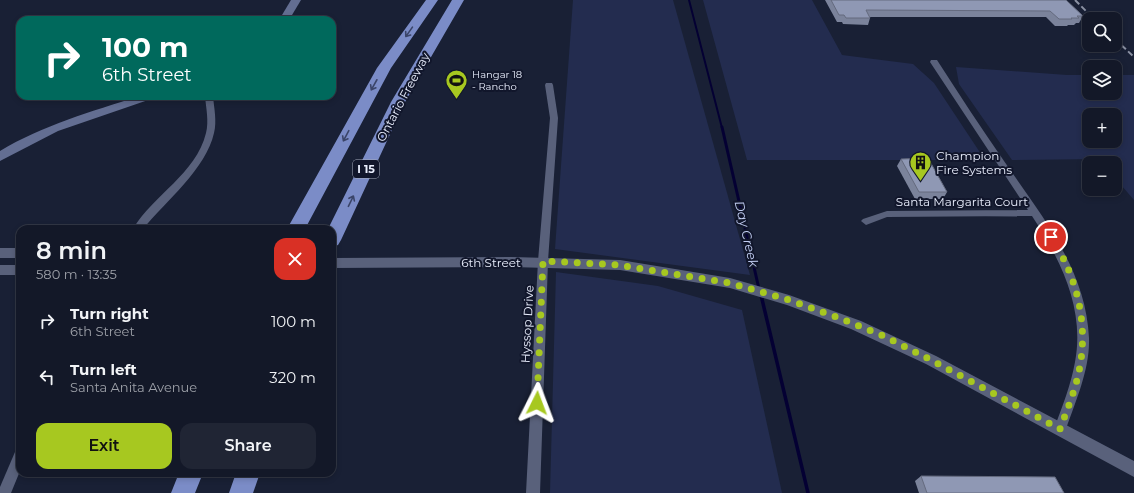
<!DOCTYPE html>
<meta charset="utf-8">
<style>
:root{--surface:#131828;--page:#202534;--text:#f1f3f6;--muted:#9da0a8;--line:#323745;--accent:#a7c820}
body{margin:0;font-family:Montserrat,sans-serif;background:var(--page);color:var(--text);height:100vh;display:flex;flex-direction:column;font-size:15px;white-space:nowrap}
*{box-sizing:border-box;margin:0}
p{font-size:13px;color:var(--muted)}
.icon{flex:none;width:22px;height:22px;fill:none;stroke:currentColor;stroke-width:2;stroke-linecap:round;stroke-linejoin:round}
.map{position:relative;flex:1;overflow:hidden}
.drawer{position:absolute;left:16px;top:225px;width:320px;height:252px;display:flex;flex-direction:column;background:var(--surface);border-radius:12px;box-shadow:0 2px 6px #0003,0 0 0 1px var(--line)}
.drawer>*{flex:none}
.hud{position:absolute;left:16px;top:16px;width:320px;height:84px;border-radius:12px;box-shadow:0 2px 6px #0003,0 0 0 1px var(--line);background:#00695c;color:#fff;overflow:hidden}
.tools{position:absolute;left:1082px;top:12px;display:grid;gap:8px}
.tools a{display:grid;place-items:center;width:40px;height:40px;border-radius:8px;background:var(--surface);box-shadow:0 2px 6px #0003,0 0 0 1px var(--line);font-size:20px}
.pin{position:absolute;display:grid;place-items:center;width:34px;height:34px;color:#fff;margin:-17px;border:2px solid #fff;border-radius:50%;box-shadow:0 1px 4px #0007}
.me{position:absolute;width:44px;margin:-22px;rotate:3deg;stroke-linejoin:round;filter:drop-shadow(0 0 3px #0008)}
.turn{display:flex;align-items:center;gap:14px;height:84px;padding:0 20px;font-size:18px}
.turn .icon{width:52px;height:52px;stroke-width:2.5}
.turn b{display:block;font-size:28px;line-height:34px}
.round{display:grid;place-items:center;flex:none;width:42px;height:42px;border-radius:12px;background:var(--page)}
.head{display:flex;align-items:center;justify-content:space-between;height:68px;padding:0 20px}
h1{font-size:24px;font-weight:600;line-height:30px}
.cta{display:flex;gap:8px;margin-top:auto;padding:8px 20px}
.cta a{flex:1;height:46px;border-radius:12px;background:var(--accent);color:#111;font-size:16px;font-weight:600;line-height:46px;text-align:center}
.cta a+a{background:var(--page);color:var(--text)}
ul{padding:0;list-style:none}
li{display:flex;align-items:center;gap:12px;height:56px;padding:0 20px}
li div{flex:1}
li b{display:block;font-size:15px}
li em{font-style:normal}
.map>svg:first-child{display:block}
.green{fill:#232c4f;fill-rule:evenodd}
.lines{fill:none;stroke-linecap:round;stroke-linejoin:round}
.stream-far2{stroke:#040033;stroke-width:2}
.stream-far1{stroke:#040033;stroke-width:3}
.stream{stroke:#040033;stroke-width:3.5}
.minor{fill:#59617b;fill-rule:evenodd}
.tertiary{fill:#59617b;fill-rule:evenodd}
.secondary{fill:#636e92;fill-rule:evenodd}
.motorway{fill:#7b8cc7;fill-rule:evenodd}
.rail{stroke:#8b91a3;stroke-width:2;stroke-dasharray:6 3;stroke-linecap:butt}
.wall{fill:#7b839b}
.building{fill:#8f98b4;stroke:#646a7e}
.oneway{stroke:#3b4569}
.route{stroke:#a7c820;stroke-width:7;stroke-dasharray:0 12.6}
.labels{text-anchor:middle;dominant-baseline:central;stroke-width:4;stroke-linejoin:round;paint-order:stroke}
.far-poi-label{font-size:10px;fill:#e9eefd;stroke:#11162b;text-anchor:start}
.shield{fill:#11162b;stroke:#a8adbe;stroke-width:1}
.shield-label{font-size:11px;font-weight:bold;fill:#e9eefd}
.street-label{font-size:12px;fill:#e9eefd;stroke:#11162b}
.poi-label{font-size:12px;fill:#e9eefd;stroke:#11162b;text-anchor:start}
.water-label{font-size:13px;font-style:italic;fill:#c2cef3;stroke:#11162b}
</style>
<div class="map">
<svg width="1134" height="493" viewBox="0 0 1134 493">
<rect width="100%" height="100%" fill="#192035"/>
<!-- green -->
<g class="green">
<polygon points="573,0 673,0 750,275 555,249"/>
<polygon points="703,0 812,0 842,55 913,64 934,83 985,160 747,160"/>
<path d="M 956,67 L 1067,75 L 1089,75 L 1089,93 L 1115,93 L 1115,75 L 1134,75 L 1134,200 L 1115,178 L 1115,163 L 1102,163 L 1099,159 L 1012,160 L 959,84 ZM 1089,115 L 1115,115 L 1115,141 L 1089,141 Z"/>
<polygon points="556,272 658,286 742,310 782,493 550,493"/>
</g>
<g class="lines">
<!-- stream-far2 -->
<polyline class="stream-far2" points="689,0 722,128"/>
<!-- stream-far1 -->
<polyline class="stream-far1" points="722,127 759,289"/>
<!-- stream -->
<g class="stream">
<polyline points="758,288 759,290"/>
<polyline points="761,295 808,493"/>
</g>
<!-- minor -->
<g class="minor">
<path d="M 931,60 L 937,60 C 959,94 981,128 1004,161 C 1041,215 1086,269 1089,338 C 1090,369 1076,400 1066,429 L 1064,433 L 1060,435 L 1056,433 L 1054,429 C 1062,407 1071,385 1075,362 C 1085,309 1061,260 1032,216 L 887,217 L 866,225 L 861,221 L 863,219 L 887,211 L 1028,210 L 930,62 Z"/>
<polygon points="546,83 552,83 553,85 558,118 548,261 540,493 526,493 538,261 550,118 545,85"/>
<path d="M 205,96 L 213,96 C 214,108 217,121 214,133 C 206,169 166,201 143,229 L 133,229 C 153,195 196,174 206,133 C 209,121 206,108 205,96 Z"/>
<polygon points="20,450 20,471 11,493 0,493 0,487 15,452"/>
</g>
<!-- tertiary -->
<g class="tertiary">
<rect x="0" y="248" width="20" height="10"/>
<polygon points="512,257 620,260 730,278 789,295 861,321 936,356 1134,461 1134,477 926,364 851,329 787,305 730,288 620,270 512,267 332,268 332,258"/>
<rect x="0" y="265" width="20" height="10"/>
</g>
<!-- secondary -->
<g class="secondary">
<polygon points="291,0 301,0 289,20 279,20"/>
<path d="M 139,96 L 156,96 L 154,98 L 58,131 L 0,161 L 0,151 C 43,125 91,112 139,96 Z"/>
</g>
<!-- motorway -->
<g class="motorway">
<polygon points="426,0 438,0 391,68 305,229 287,229 377,68"/>
<polygon points="452,0 464,0 405,102 341,240 338,245 332,247 332,229 328,229 391,102"/>
<polygon points="179,473 203,473 195,493 171,493"/>
<polygon points="236,473 260,473 253,493 229,493"/>
</g>
<!-- rail -->
<g class="rail">
<polyline points="1075,0 1094,19"/>
<polyline points="1115,39 1134,57"/>
</g>
</g>
<!-- wall -->
<g class="wall">
<polygon points="825,0 1066,0 1083,16 1079,23 1076,23 1074,25 1068,25 1067,26 1055,26 1046,17 870,17 870,18 868,25 843,24 842,22 837,22"/>
<polygon points="901,159 947,192 943,199 915,199 897,166"/>
<polygon points="921,476 1064,493 919,493 915,481"/>
</g>
<!-- building -->
<g class="building">
<polygon points="831,0 1066,0 1083,16 1077,16 1079,18 1071,18 1072,19 1059,19 1050,11 866,10 870,18 846,18 844,15 839,15"/>
<polygon points="928,158 947,192 919,192 901,159"/>
<polygon points="921,476 1055,477 1064,493 927,493"/>
</g>
<!-- one-way arrows -->
<defs><path id="oneway-shaft" d="M-6 0H5M1.5-3L5.5 0L1.5 3" fill="none" stroke-width="1.6" stroke-linecap="round" stroke-linejoin="round"/></defs>
<g class="oneway">
<use href="#oneway-shaft" transform="translate(409 32) rotate(125)"/>
<use href="#oneway-shaft" transform="translate(374 85) rotate(119)"/>
<use href="#oneway-shaft" transform="translate(346 136) rotate(118)"/>
<use href="#oneway-shaft" transform="translate(351 201) rotate(-64)"/>
</g>
<g class="lines">
<!-- route -->
<path class="route" d="M 537,403 L 543,261 L 620,265 L 636,268 L 730,283 L 789,300 L 834,316 L 884,336 L 931,360 L 1060,429 C 1067,410 1075,391 1079,371 C 1089,325 1077,276 1051,237"/>
</g>
<!-- icons -->
<defs>
<symbol id="stadium-pin" viewBox="-11 -11 22 30"><path d="M0 17L-7.5 6A9.5 9.5 0 1 1 7.5 6Z" fill="#a7c820" stroke="#11162b"/><path d="M0-5a6.5 5 0 1 0 0 10a6.5 5 0 1 0 0-10ZM-3.5-1.8h7v3.6h-7Z" fill="#111"/></symbol>
<symbol id="building-pin" viewBox="-11 -11 22 30"><path d="M0 17L-7.5 6A9.5 9.5 0 1 1 7.5 6Z" fill="#a7c820" stroke="#11162b"/><path d="M-4-6H4V6H1V3H-1V6H-4ZM-2.5-4.3h1.7v1.8h-1.7ZM.8-4.3h1.7v1.8H.8ZM-2.5-1h1.7V.8h-1.7ZM.8-1h1.7V.8H.8Z" fill="#111"/></symbol>
</defs>
<g fill-rule="evenodd">
<use href="#stadium-pin" x="444" y="68" width="25" height="34"/>
<use href="#building-pin" x="908" y="150" width="25" height="34"/>
</g>
<g class="labels">
<!-- far-poi labels -->
<g class="far-poi-label">
<text x="472" y="74">Hangar 18<tspan x="472" dy="12">- Rancho</tspan></text>
</g>
<!-- shield labels -->
<rect class="shield" x="353" y="160" width="26" height="18" rx="3"/>
<g class="shield-label">
<text x="366" y="169">I 15</text>
</g>
<!-- street labels -->
<g class="street-label">
<text transform="translate(403 97) rotate(-62)">Ontario Freeway</text>
<text x="962" y="201">Santa Margarita Court</text>
<text x="491" y="262">6th Street</text>
<text transform="translate(527 324) rotate(-87)">Hyssop Drive</text>
</g>
<!-- poi labels -->
<g class="poi-label">
<text x="936" y="155">Champion<tspan x="936" dy="14">Fire Systems</tspan></text>
</g>
<!-- water labels -->
<g class="water-label">
<text transform="translate(747 234) rotate(77)">Day Creek</text>
</g>
</g>
</svg>
<div class="tools">
<a><svg class="icon" aria-label="search" viewBox="0 0 24 24"><circle cx="10" cy="10" r="6"/><path d="M15 15l6 6"/></svg></a>
<a><svg class="icon" aria-label="layers" viewBox="0 0 24 24"><path d="M12 4l9 5-9 5-9-5zM3 14l9 5 9-5"/></svg></a>
<a>+</a>
<a>−</a>
</div>
<div class="pin" style="left:1051px;top:237px;background:#d93025"><svg class="icon" aria-label="arrive" viewBox="0 0 24 24"><path d="M6 21V4h12l-3 4 3 4H6"/></svg></div>
<svg class="me" style="left:537px;top:403px" viewBox="-20 -20 40 40"><path d="M0-17L14 15 0 8-14 15z" fill="#a7c820" stroke="#fff" stroke-width="4"/></svg>
<div class="hud">
<div class="turn"><svg class="icon" aria-label="right" viewBox="0 0 24 24"><path d="M7 20v-9h11M14 6l5 5-5 5"/></svg><div><b>100 m</b>6th Street</div></div>
</div>
<section class="drawer">
<div class="head"><div><h1>8 min</h1><p>580 m · 13:35</p></div><a class="round" style="background:#d93025;color:#fff"><svg class="icon" aria-label="close" viewBox="0 0 24 24"><path d="M6 6l12 12M18 6L6 18"/></svg></a></div>
<ul>
<li><svg class="icon" aria-label="right" viewBox="0 0 24 24"><path d="M7 20v-9h11M14 6l5 5-5 5"/></svg><div><b>Turn right</b><p>6th Street</p></div><em>100 m</em></li>
<li><svg class="icon" aria-label="left" viewBox="0 0 24 24"><path d="M17 20v-9H6M10 6l-5 5 5 5"/></svg><div><b>Turn left</b><p>Santa Anita Avenue</p></div><em>320 m</em></li>
</ul>
<div class="cta"><a>Exit</a><a>Share</a></div>
</section>
</div>
